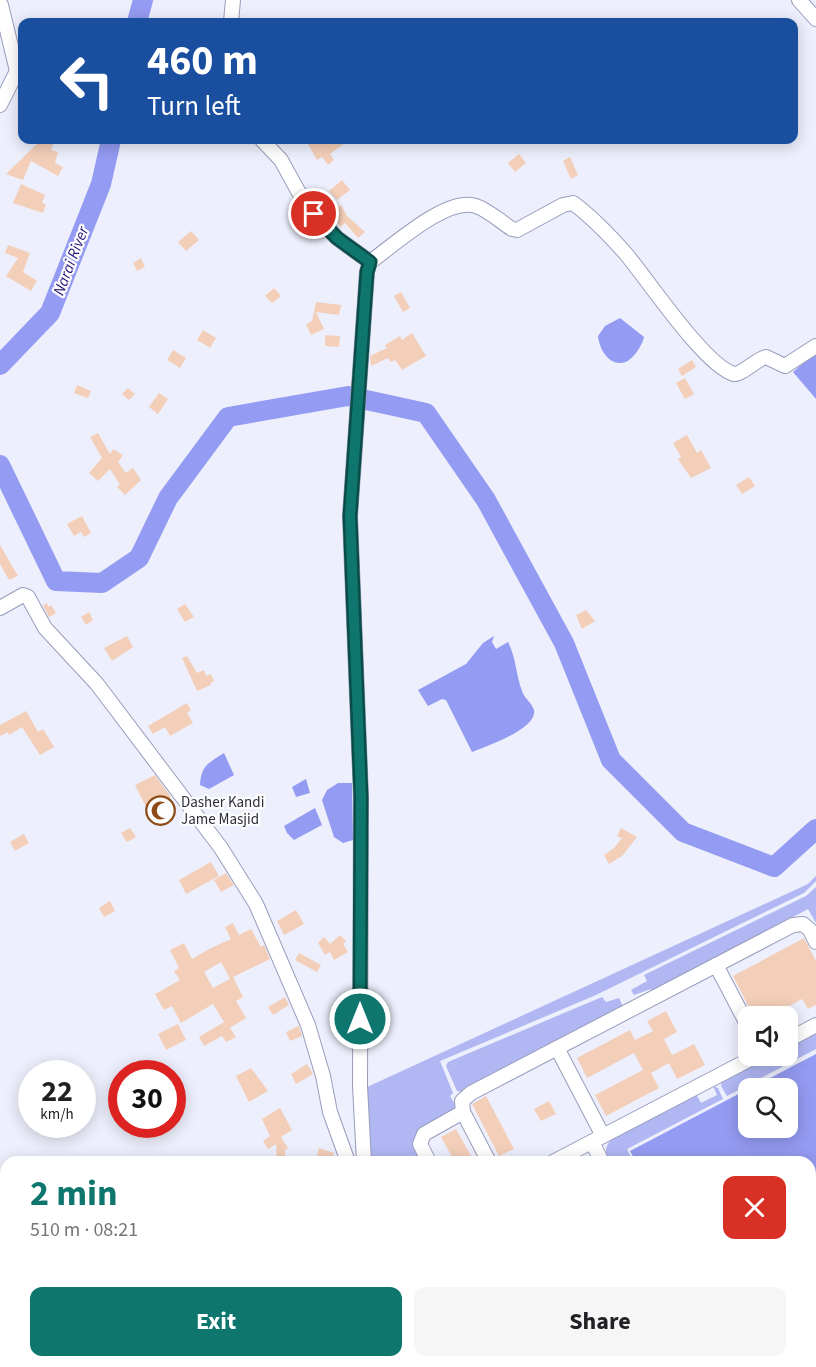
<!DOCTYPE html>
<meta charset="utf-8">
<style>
:root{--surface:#fff;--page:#f6f6f6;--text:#202124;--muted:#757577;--accent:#0f766e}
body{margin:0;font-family:"Source Sans 3",sans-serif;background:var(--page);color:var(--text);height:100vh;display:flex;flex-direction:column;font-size:22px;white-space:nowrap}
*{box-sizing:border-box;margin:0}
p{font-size:20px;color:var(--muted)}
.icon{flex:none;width:33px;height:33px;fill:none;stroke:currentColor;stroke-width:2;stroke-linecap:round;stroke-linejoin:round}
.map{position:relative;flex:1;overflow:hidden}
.side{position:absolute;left:0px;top:1156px;width:816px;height:212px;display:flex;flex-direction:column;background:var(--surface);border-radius:18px 18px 0 0;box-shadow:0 3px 15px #0003}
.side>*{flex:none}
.guide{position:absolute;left:18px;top:18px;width:780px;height:126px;border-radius:12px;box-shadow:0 3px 15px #0003;background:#1a4fa0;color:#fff;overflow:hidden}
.tools{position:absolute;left:738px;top:1006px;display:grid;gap:12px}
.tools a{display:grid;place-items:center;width:60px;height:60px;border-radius:12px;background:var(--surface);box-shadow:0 3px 15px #0003;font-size:30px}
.speed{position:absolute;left:18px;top:1060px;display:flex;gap:12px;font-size:30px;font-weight:700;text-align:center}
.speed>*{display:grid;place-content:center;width:78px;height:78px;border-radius:50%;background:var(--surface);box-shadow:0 3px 15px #0003;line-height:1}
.speed small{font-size:15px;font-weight:400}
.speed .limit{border:9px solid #d22;background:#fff;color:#111}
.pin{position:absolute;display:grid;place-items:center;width:51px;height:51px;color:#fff;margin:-26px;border:3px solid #fff;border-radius:50%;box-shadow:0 2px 6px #0007}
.me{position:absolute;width:66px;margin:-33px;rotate:0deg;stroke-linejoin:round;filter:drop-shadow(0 0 4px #0008)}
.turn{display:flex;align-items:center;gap:21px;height:126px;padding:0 30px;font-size:27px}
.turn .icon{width:78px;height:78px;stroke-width:2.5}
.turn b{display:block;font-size:42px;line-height:51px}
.round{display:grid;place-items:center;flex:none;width:63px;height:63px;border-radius:12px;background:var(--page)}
.head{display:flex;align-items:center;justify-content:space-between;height:102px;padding:0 30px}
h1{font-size:36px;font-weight:700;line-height:45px;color:var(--accent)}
.button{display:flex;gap:12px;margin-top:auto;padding:12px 30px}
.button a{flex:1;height:69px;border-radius:12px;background:var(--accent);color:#fff;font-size:24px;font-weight:700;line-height:69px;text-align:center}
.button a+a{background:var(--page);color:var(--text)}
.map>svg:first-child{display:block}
.green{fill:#b0b7f3}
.water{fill:#949bf2}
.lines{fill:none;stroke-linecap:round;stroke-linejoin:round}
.river{stroke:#949bf2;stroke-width:20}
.building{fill:#f3cfb9;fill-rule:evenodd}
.minor-casing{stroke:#989cbb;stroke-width:16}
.minor{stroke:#fff;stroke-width:14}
.route-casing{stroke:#0a4d48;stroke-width:15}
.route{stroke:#0f766e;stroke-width:10}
.labels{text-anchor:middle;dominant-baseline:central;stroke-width:4.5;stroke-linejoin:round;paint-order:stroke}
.poi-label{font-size:15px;fill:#2c2e3a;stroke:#fdfdfd;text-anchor:start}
.water-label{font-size:16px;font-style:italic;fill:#251378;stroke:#fdfdfd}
</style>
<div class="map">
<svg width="816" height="1367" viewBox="0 0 816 1367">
<rect width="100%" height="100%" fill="#edeffc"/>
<!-- green -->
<g class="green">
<polygon points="816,876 816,881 804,893 596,995 440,1061 453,1093 450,1096 456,1106 453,1113 424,1128 425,1162 369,1162 365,1088 808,884"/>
<polygon points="816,887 816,923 808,909 652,991 651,989 634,995 631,990 647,981 644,975 806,896"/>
<polygon points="602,997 606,1002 619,998 623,1006 461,1092 457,1091 446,1066 448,1062"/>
<polygon points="816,1031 816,1049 727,1096 721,1086 722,1081 769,1056 788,1056 788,1046"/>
<path d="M 713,1086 L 718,1088 L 723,1099 L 627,1149 L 633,1162 L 609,1162 C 604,1153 605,1145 613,1138 L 696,1094 L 701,1103 L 717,1095 Z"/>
<polygon points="380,1362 433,1362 436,1367 381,1367"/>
</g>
<!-- water -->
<g class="water">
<path d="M 620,318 L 644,337 C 642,346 631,364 620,363 C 606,363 599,346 598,336 L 605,326 Z"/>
<polygon points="816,352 816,399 793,372"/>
<path d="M 494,636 L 492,642 L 496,649 L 508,642 C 516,657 516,675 522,691 C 524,698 532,703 534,710 C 537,729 487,746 472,752 L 446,700 L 442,699 L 428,706 L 418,690 L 466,664 L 483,643 Z"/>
<path d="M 224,753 L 234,775 L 209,789 L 200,785 C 201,765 209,763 224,753 Z"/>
<polygon points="306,779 310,793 296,797 292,787"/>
<polygon points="338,783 352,783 353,840 343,843 334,837 322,800 327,790"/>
<polygon points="315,808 322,825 294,840 287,833 284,826"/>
<polygon points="816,1054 816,1276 810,1279 810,1162 636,1162 630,1151 748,1089 748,1128 788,1128 788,1089 749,1089"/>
<polygon points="816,1317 816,1367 744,1367 741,1362 810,1362 810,1320"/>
<polygon points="481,1362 562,1362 563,1367 478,1367"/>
<polygon points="588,1362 650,1362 643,1367 594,1367"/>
</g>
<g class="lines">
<!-- river -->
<g class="river">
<polyline points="137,22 143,0"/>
<polyline points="0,365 50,313 101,184 111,140"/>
<polyline points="0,465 56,581 102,583 139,558 168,498 228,417 348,396 426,413 486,500 564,643 611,760 683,832 774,867 816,829"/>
</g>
</g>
<!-- building -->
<g class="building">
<polygon points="41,140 54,142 51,150 58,152 55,163 63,167 58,176 31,161 23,180 6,174"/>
<polygon points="314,140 349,140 330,154 334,160 328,165 322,157 317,160 308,144"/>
<polygon points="519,154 526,163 515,172 508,163"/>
<polygon points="570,157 578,175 571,179 563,161"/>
<polygon points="342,180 350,190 337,200 329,191"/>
<polygon points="21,184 45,195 42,203 46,204 43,213 13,203"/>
<polygon points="341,205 347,216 365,232 358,238 345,223 341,227 332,217 335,213 333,210"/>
<polygon points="191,231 199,240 186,251 178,242"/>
<polygon points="8,245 30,253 23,272 37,281 31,291 6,276 18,258 5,253"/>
<polygon points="141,258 145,267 137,271 133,263"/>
<polygon points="274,288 281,296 272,303 265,296"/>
<polygon points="401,292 410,308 403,312 394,296"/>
<polygon points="316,302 341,305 339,315 316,312 324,329 311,335 306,324 312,321"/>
<polygon points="203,330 216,338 210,348 197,340"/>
<polygon points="412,333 426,356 402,370 395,360 391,362 388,358 371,366 370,356 387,348 385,345 400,336 402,340"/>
<polygon points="325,335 340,336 339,347 325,346"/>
<polygon points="173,350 186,358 180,368 167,360"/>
<polygon points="692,360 696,367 682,376 678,369"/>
<polygon points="685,378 694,394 685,399 676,383"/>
<polygon points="77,385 91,391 88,398 74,393"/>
<polygon points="128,388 135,394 129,400 122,394"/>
<polygon points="159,393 168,399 158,414 149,407"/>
<polygon points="98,433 110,454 113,449 123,455 118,462 126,473 133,468 141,480 125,495 117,487 120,485 110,469 98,481 89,473 102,458 90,437"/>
<polygon points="687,435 697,453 701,450 711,468 691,478 678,459 681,457 673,443"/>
<polygon points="749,477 755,486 742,494 736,485"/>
<polygon points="82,516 91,533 84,537 81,532 74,536 67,524"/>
<polygon points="0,545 18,576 9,580 0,564"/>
<polygon points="47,603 48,607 51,605 56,613 49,617 43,605"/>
<polygon points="185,604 194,617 185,622 177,609"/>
<polygon points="586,610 595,621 582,629 576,615"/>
<polygon points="89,612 93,620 86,625 81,617"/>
<polygon points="127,636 133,647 112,661 104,648"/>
<polygon points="187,656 197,673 204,670 206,676 211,674 214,681 210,683 211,685 197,691 182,658"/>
<polygon points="187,703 191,710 187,713 193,723 170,736 165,727 153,734 148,726"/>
<polygon points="26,711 38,732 43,729 54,747 40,755 22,727 9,735 8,732 0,736 0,725"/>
<polygon points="155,775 171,797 147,809 135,785"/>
<polygon points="130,828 136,837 127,842 121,833"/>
<polygon points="621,828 637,837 622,856 609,864 604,855 614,848 622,838 617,836"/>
<polygon points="24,834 29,843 15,851 10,842"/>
<polygon points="211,862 219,876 186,894 179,880"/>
<polygon points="226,873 234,885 221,892 214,880"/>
<polygon points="110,901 115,911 104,917 99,908"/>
<polygon points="296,910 304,924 284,935 277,921"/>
<path d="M 233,923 L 239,935 L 251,929 L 261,947 L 264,945 L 270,959 L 233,977 L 243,997 L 236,1001 L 246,1018 L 230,1028 L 236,1037 L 226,1042 L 222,1036 L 204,1046 L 199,1037 L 224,1022 L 213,1004 L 181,1023 L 172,1006 L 164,1010 L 155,994 L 180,980 L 174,971 L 179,968 L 170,950 L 184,943 L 192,959 L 211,948 L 231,939 L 225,927 ZM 221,962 L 230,979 L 213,988 L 204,972 Z"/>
<polygon points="340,935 346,941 343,944 348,952 334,960 330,952 325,955 318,943 324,937 330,944"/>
<polygon points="804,938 816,961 816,1005 808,1009 802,999 782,1010 786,1017 754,1017 733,976"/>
<polygon points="299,953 321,965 317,972 295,960"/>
<polygon points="285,997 289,1005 273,1015 268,1007"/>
<polygon points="347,1010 351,1017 335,1026 331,1018"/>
<polygon points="666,1011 677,1032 664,1039 672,1055 694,1044 705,1065 677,1079 669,1063 651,1073 659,1088 606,1116 595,1095 643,1070 634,1053 587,1078 577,1058 630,1030 635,1040 653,1031 647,1021"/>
<polygon points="178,1024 186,1040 166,1050 158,1034"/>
<polygon points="299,1026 302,1036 290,1041 286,1032"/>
<polygon points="307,1064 313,1074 296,1084 291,1074"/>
<polygon points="251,1068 268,1091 249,1102 236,1076"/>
<polygon points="486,1096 514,1149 499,1156 472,1104"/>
<polygon points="549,1101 556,1114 541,1121 534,1109"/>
<polygon points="280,1108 292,1130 281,1137 288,1148 285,1150 285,1162 277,1162 276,1144 268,1149 263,1141 270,1136 262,1119"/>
<polygon points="456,1129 471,1156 469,1157 472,1162 455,1162 441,1137"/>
<polygon points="319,1148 334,1153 331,1162 315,1162"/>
</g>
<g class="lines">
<defs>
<g id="minor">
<polyline points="799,0 816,19"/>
<polyline points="231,22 233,0"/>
<polyline points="0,105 17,71 1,5"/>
<polyline points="262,140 281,160 298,191 314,214 337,238 370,262 367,272 350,516 361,797 360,1086 364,1162"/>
<path d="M 370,262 C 393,246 447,196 476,206 C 488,210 501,222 512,229 L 517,230 L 563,205 L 573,203 C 592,217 611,237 626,254 C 648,280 705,366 734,374 C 741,375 757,359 766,357 L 785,366 L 816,346"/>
<polyline points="0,608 23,595 28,597 45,628 97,684 221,848 256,904 308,1025 323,1076 330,1112 348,1162"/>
<polyline points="716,965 748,1026"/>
<polyline points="788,1040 816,1025"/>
<polyline points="557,1048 603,1136"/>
<polyline points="592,1142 602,1162"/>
<polyline points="429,1162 420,1144 424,1134 463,1112"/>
<polyline points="489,1162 463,1112 462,1101 471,1093 793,925 803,924 810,930 816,942"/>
<polyline points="553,1162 756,1056"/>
<polyline points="810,1298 816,1295"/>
<polyline points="440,1362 442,1367"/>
<polyline points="576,1362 578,1367"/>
<polyline points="707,1362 710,1367"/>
<polyline points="368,1367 368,1362"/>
<polyline points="679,1367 689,1362"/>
</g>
</defs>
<!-- minor casing -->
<use href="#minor" class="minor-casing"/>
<!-- minor -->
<use href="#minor" class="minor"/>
</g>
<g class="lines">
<defs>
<polyline id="route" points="314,214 337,238 370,262 367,272 350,516 361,797 360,1019"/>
</defs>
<!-- route casing -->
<use href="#route" class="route-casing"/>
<!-- route -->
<use href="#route" class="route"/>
</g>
<!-- icons -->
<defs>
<symbol id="mosque-ring" viewBox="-11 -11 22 22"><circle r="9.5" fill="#fdfdfd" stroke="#8c4b18" stroke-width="1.5"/><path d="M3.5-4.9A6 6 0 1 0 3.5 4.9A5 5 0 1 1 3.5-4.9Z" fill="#8c4b18"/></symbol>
</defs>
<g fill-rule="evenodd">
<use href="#mosque-ring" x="144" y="794" width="33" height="33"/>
</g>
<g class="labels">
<!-- poi labels -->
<g class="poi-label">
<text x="181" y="802">Dasher Kandi<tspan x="181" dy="17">Jame Masjid</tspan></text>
</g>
<!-- water labels -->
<g class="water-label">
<text transform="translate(71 261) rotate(-69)">Narai River</text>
</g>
</g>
</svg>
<div class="tools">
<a><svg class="icon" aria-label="sound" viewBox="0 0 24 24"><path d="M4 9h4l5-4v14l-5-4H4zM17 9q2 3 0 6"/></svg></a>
<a><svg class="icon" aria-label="search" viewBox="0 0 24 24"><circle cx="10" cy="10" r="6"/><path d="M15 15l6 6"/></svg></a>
</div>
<div class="speed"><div>22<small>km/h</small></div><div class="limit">30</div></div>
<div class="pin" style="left:314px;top:214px;background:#d93025"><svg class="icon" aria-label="arrive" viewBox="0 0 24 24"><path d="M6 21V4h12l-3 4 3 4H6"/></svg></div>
<svg class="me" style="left:360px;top:1019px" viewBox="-20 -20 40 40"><circle r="17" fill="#0f766e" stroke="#fff" stroke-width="3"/><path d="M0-11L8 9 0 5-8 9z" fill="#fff"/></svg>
<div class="guide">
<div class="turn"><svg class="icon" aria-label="left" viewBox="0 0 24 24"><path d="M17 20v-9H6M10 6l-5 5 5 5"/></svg><div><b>460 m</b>Turn left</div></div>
</div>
<section class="side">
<div class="head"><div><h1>2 min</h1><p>510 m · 08:21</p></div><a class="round" style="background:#d93025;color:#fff"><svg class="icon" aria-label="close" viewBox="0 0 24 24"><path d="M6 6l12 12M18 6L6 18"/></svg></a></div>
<div class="button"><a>Exit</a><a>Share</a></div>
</section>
</div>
